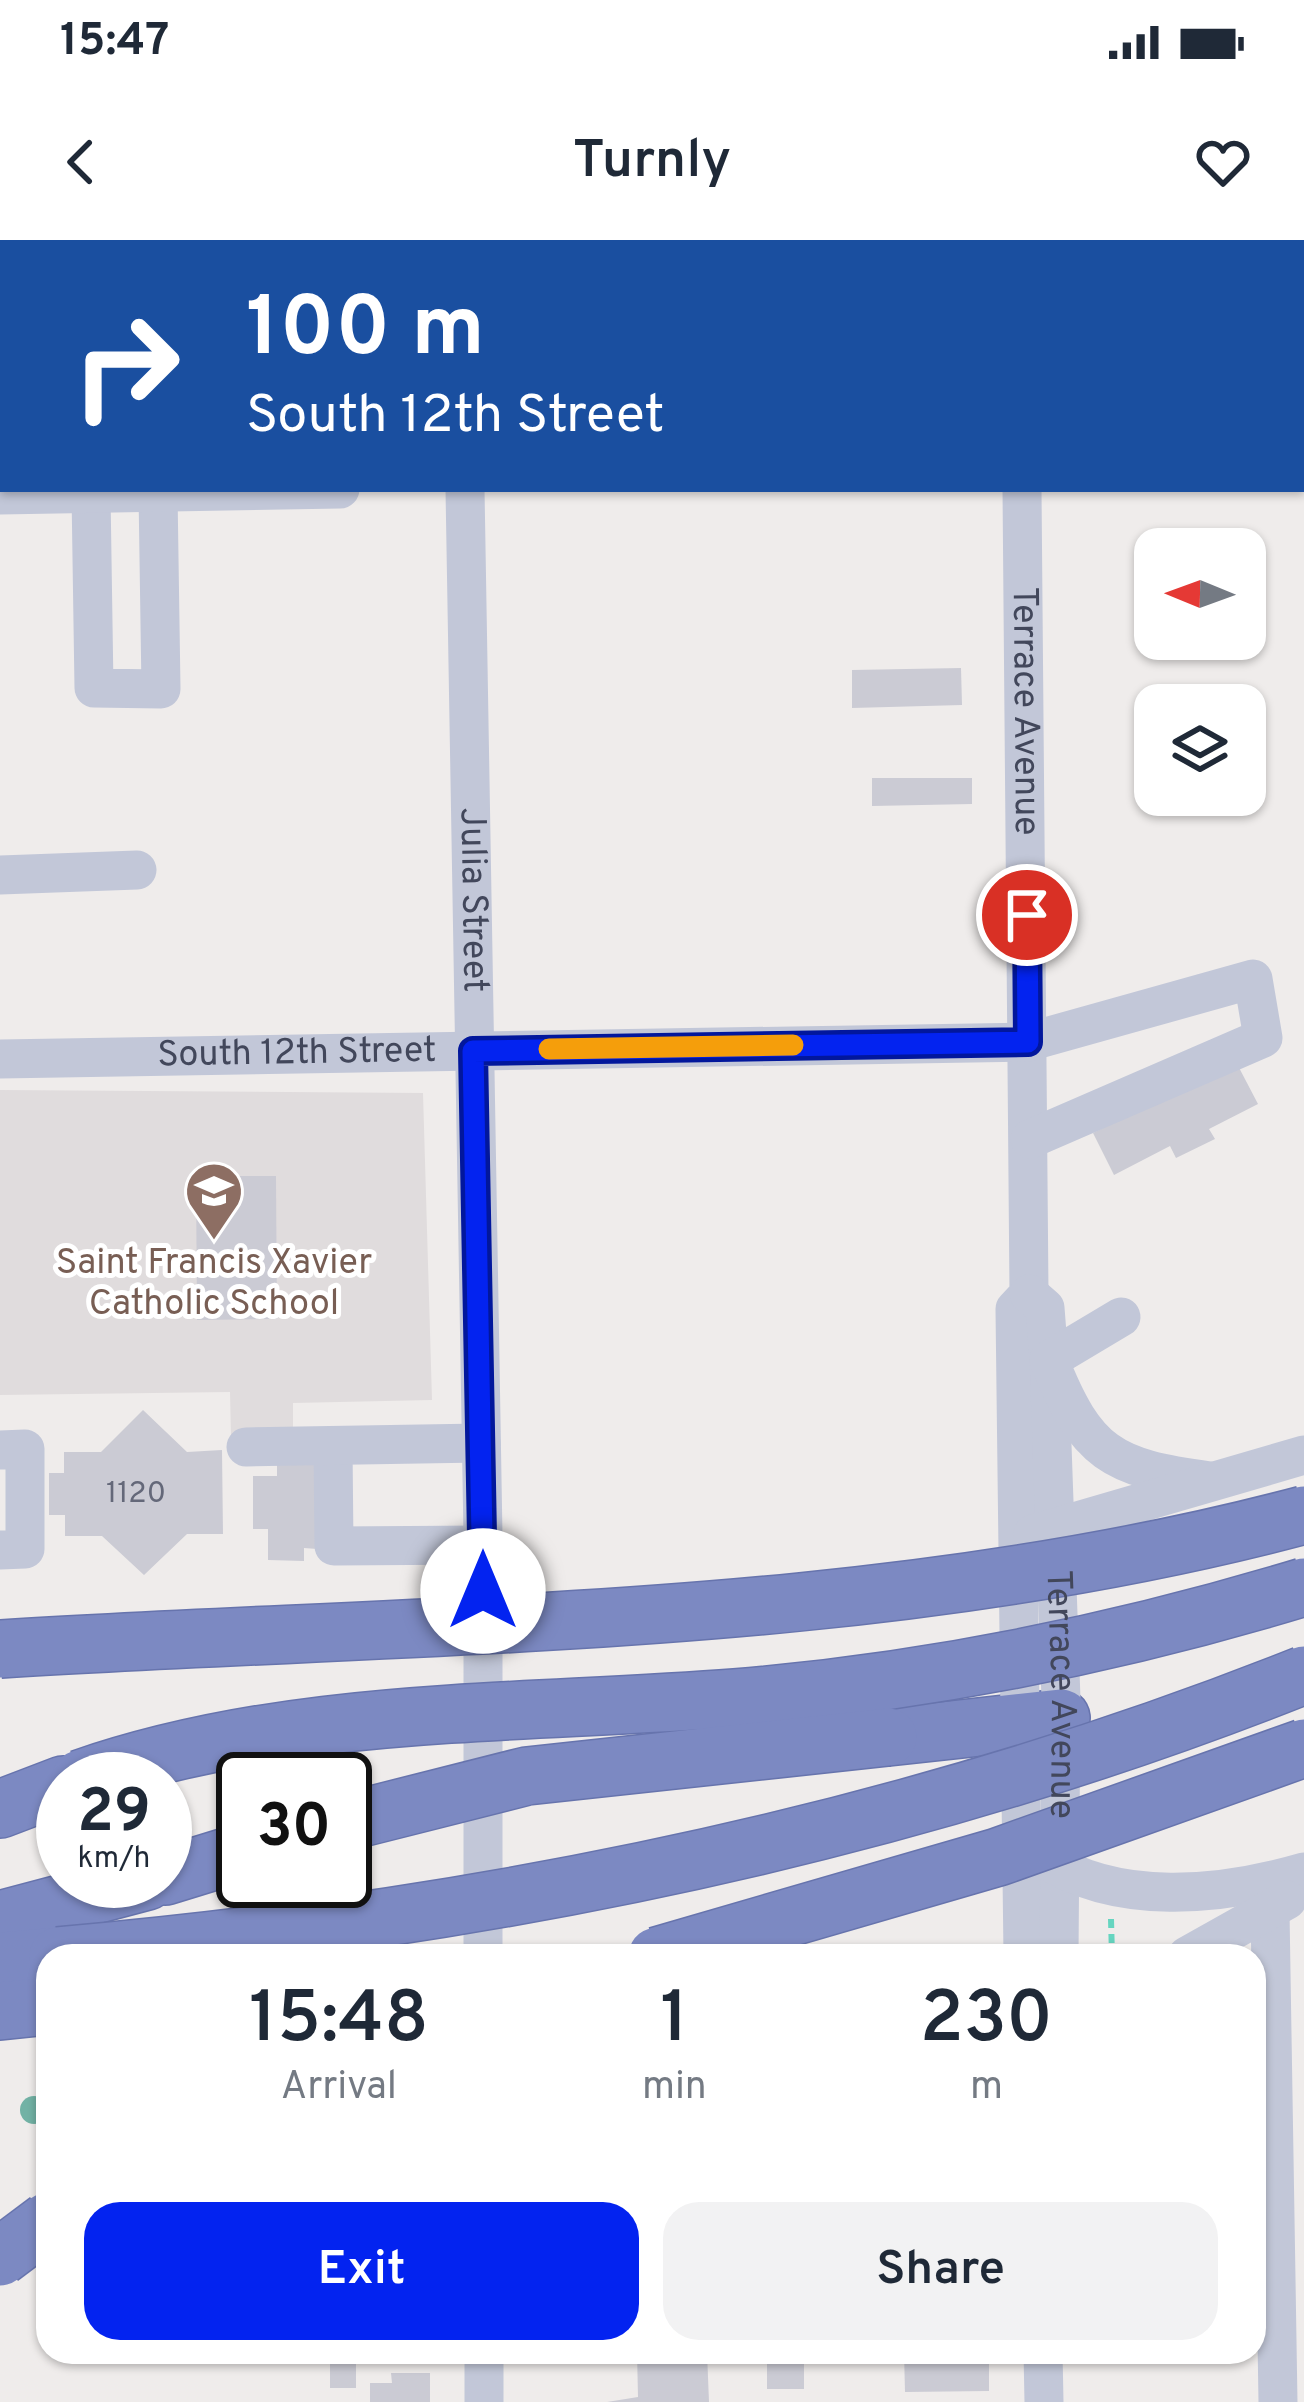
<!DOCTYPE html>
<style>
:root{--surface:#fff;--page:#f2f2f3;--text:#1f2937;--muted:#747a83;--accent:#0323f0}
body{margin:0;font-family:Overpass,sans-serif;background:var(--page);color:var(--text);height:100vh;display:flex;flex-direction:column;font-size:45px;white-space:nowrap}
*{box-sizing:border-box;margin:0}
p{font-size:39px;color:var(--muted)}
.icon{flex:none;width:66px;height:66px;fill:none;stroke:currentColor;stroke-width:2;stroke-linecap:round;stroke-linejoin:round}
.map{position:relative;flex:1;overflow:hidden}
.details{position:absolute;left:36px;top:1704px;width:1230px;height:420px;display:flex;flex-direction:column;background:var(--surface);border-radius:36px;box-shadow:0 3px 9px #0004}
.details>*{flex:none}
.banner{position:absolute;left:0px;top:0px;width:1305px;height:252px;box-shadow:0 3px 9px #0004;background:#1a4fa0;color:#fff;overflow:hidden}
.needle{width:78px;rotate:271deg}
.controls{position:absolute;left:1134px;top:288px;display:grid;gap:24px}
.controls a{display:grid;place-items:center;width:132px;height:132px;border-radius:24px;background:var(--surface);box-shadow:0 3px 9px #0004;font-size:60px}
.speed{position:absolute;left:36px;top:1512px;display:flex;gap:24px;font-size:60px;font-weight:700;text-align:center}
.speed>*{display:grid;place-content:center;width:156px;height:156px;border-radius:50%;background:var(--surface);box-shadow:0 3px 9px #0004;line-height:1}
.speed small{font-size:30px;font-weight:400}
.speed .limit{border:6px solid #111;border-radius:18px;background:#fff;color:#111}
.pin{position:absolute;display:grid;place-items:center;width:102px;height:102px;color:#fff;margin:-51px;border:6px solid #fff;border-radius:50%;box-shadow:0 3px 12px #0007}
.me{position:absolute;width:132px;margin:-66px;rotate:0deg;stroke-linejoin:round;filter:drop-shadow(0 0 9px #0008)}
.turn{display:flex;align-items:center;gap:42px;height:252px;padding:0 48px;font-size:54px}
.turn .icon{width:156px;height:156px;stroke-width:2.5}
.turn b{display:block;font-size:84px;line-height:102px}
.eta{display:flex;justify-content:space-evenly;align-items:center;height:204px;text-align:center}
.eta b{font-size:72px;font-weight:600;line-height:84px}
.action{display:flex;gap:24px;margin-top:auto;padding:24px 48px}
.action a{flex:1;height:138px;border-radius:36px;background:var(--accent);color:#fff;font-size:48px;font-weight:600;line-height:138px;text-align:center}
.action a+a{background:var(--page);color:var(--text)}
.status{display:flex;justify-content:space-between;align-items:center;height:84px;padding:0 60px;background:var(--surface);direction:ltr}
.status svg{height:33px;fill:currentColor}
header{display:flex;justify-content:space-between;align-items:center;height:156px;padding:0 48px;background:var(--surface);font-size:54px;font-weight:600}
.map>svg:first-child{display:block}
.education{fill:#e0dcdd}
.building{fill:#cbcbd4}
.lines{fill:none;stroke-linecap:round;stroke-linejoin:round}
.highway-casing{stroke:#6774ad;stroke-width:60}
.path{stroke:#66d5c0;stroke-width:6;stroke-dasharray:9 6;stroke-linecap:butt}
.minor{stroke:#c2c7d8;stroke-width:39}
.highway{stroke:#7c89c2;stroke-width:57}
.highway-bridge-casing{stroke:#6774ad;stroke-width:60;stroke-linecap:butt}
.highway-bridge{stroke:#7c89c2;stroke-width:57}
.tree{fill:#72b2a5}
.route-casing{stroke:#02179c;stroke-width:30}
.route{stroke:#0323f0;stroke-width:21}
.slow{stroke:#f59e0b;stroke-width:21}
.labels{text-anchor:middle;dominant-baseline:central;stroke-width:10;stroke-linejoin:round;paint-order:stroke}
.number-label{font-size:30px;fill:#646879}
.street-label{font-size:36px;fill:#42475b;stroke:#fff}
.education-label{font-size:36px;fill:#785e54;stroke:#fff}
</style>
<div class="status"><b>15:47</b><svg viewBox="0 0 49 12"><path d="M0 12V9h3v3zM5 12V6h3v6zM10 12V3h3v9zM15 12V0h3v12zM26 1h20v11H26zM47 4h2v5h-2z"/></svg></div>
<header><svg class="icon" aria-label="back" viewBox="0 0 24 24"><path d="M15 5l-7 7 7 7"/></svg>Turnly<svg class="icon" aria-label="heart" viewBox="0 0 24 24"><path d="M12 20l-8-8c-3-5 5-10 8-4 3-6 11-1 8 4z"/></svg></header>
<div class="map">
<svg width="1304" height="2162" viewBox="0 0 1304 2162">
<rect width="100%" height="100%" fill="#efeceb"/>
<!-- education -->
<polygon class="education" points="0,850 423,853 432,1160 293,1163 293,1195 231,1197 230,1152 0,1155"/>
<!-- building -->
<g class="building">
<polygon points="961,428 962,465 852,468 852,430"/>
<polygon points="872,538 972,538 972,564 872,566"/>
<polygon points="1235,820 1258,864 1209,889 1215,899 1176,918 1170,906 1114,935 1093,893"/>
<polygon points="196,936 276,936 277,1079 197,1080"/>
<polygon points="143,1170 187,1212 222,1210 223,1294 187,1294 144,1335 102,1296 65,1296 65,1275 49,1275 49,1233 64,1233 64,1212 101,1212"/>
<polygon points="277,1224 317,1224 317,1309 304,1308 304,1321 268,1320 268,1289 253,1289 253,1236 277,1236"/>
<rect x="330" y="2112" width="26" height="36"/>
<polygon points="637,2112 707,2112 709,2162 607,2162 638,2157"/>
<rect x="767" y="2112" width="37" height="37"/>
<polygon points="904,2112 989,2112 989,2151 905,2152"/>
<polygon points="391,2133 430,2133 430,2162 370,2162 370,2143 392,2143"/>
</g>
<g class="lines">
<defs>
<g id="highway">
<polyline points="888,1497 1061,1478"/>
<polyline points="0,1569 63,1545"/>
<polyline points="165,1636 243,1612"/>
<polyline points="0,1680 147,1641"/>
<polyline points="0,1721 48,1717"/>
<polyline points="0,1771 48,1766"/>
</g>
</defs>
<!-- highway casing -->
<use href="#highway" class="highway-casing"/>
<!-- path -->
<polyline class="path" points="1111,1679 1112,1716"/>
<!-- minor -->
<g class="minor">
<polyline points="461,0 461,3"/>
<polyline points="1018,0 1018,3"/>
<polyline points="1081,3 1087,0"/>
<polyline points="1302,109 1304,108"/>
<path id="s1" d="M 465,249 L 483,1296 L 483,1716"/>
<path id="s2" d="M 1022,249 L 1029,1054 L 1015,1069 L 1023,1716"/>
<polyline points="91,253 94,448 161,449 158,252"/>
<polyline points="0,255 340,249"/>
<polyline points="0,635 137,630"/>
<path id="s3" d="M 0,819 L 1028,802 L 1253,739 L 1263,798 L 1030,899"/>
<path id="s4" d="M 1029,1054 L 1045,1068 L 1049,1120 L 1061,1459 L 1059,1716"/>
<path d="M 1121,1077 L 1049,1120 C 1086,1214 1112,1228 1210,1241"/>
<polyline points="333,1206 334,1306 483,1305"/>
<polyline points="246,1207 481,1203"/>
<polyline points="0,1210 25,1209 25,1309 0,1310"/>
<polyline points="1033,1294 1304,1215"/>
<path d="M 1042,1617 C 1117,1667 1221,1656 1304,1632"/>
<polyline points="1270,1671 1278,2162"/>
<polyline points="1187,1716 1287,1660"/>
<polyline points="484,2112 484,2162"/>
<polyline points="1043,2112 1044,2162"/>
</g>
<!-- highway -->
<use href="#highway" class="highway"/>
<defs>
<g id="highway-bridge">
<path d="M 0,1409 C 434,1382 881,1388 1304,1275"/>
<path d="M 80,1539 C 290,1466 516,1475 735,1458 C 927,1442 1120,1403 1304,1347"/>
<polyline points="345,1582 527,1536 888,1497"/>
<path d="M 58,1716 C 481,1679 908,1593 1304,1435"/>
<polyline points="657,1716 998,1617 1304,1508"/>
<polyline points="0,2017 48,1981"/>
</g>
</defs>
<!-- highway-bridge casing -->
<use href="#highway-bridge" class="highway-bridge-casing"/>
<!-- highway-bridge -->
<use href="#highway-bridge" class="highway-bridge"/>
</g>
<!-- trees -->
<circle class="tree" cx="34" cy="1870" r="14"/>
<g class="lines">
<defs>
<polyline id="route" points="483,1351 473,811 1028,802 1027,675"/>
</defs>
<!-- route casing -->
<use href="#route" class="route-casing"/>
<!-- route -->
<use href="#route" class="route"/>
<!-- slow -->
<polyline class="slow" points="549,809 793,805"/>
</g>
<!-- icons -->
<defs>
<symbol id="school-pin" viewBox="-11 -11 22 30"><path d="M0 17L-7.5 6A9.5 9.5 0 1 1 7.5 6Z" fill="#8d6e63" stroke="#fff"/><path d="M0-5L7-2L0 1L-7-2ZM-4 1L0 2.5L4 1V4Q0 6-4 4Z" fill="#fff"/></symbol>
</defs>
<g fill-rule="evenodd">
<use href="#school-pin" x="181" y="918" width="66" height="90"/>
</g>
<g class="labels">
<!-- number labels -->
<g class="number-label">
<text x="136" y="1254">1120</text>
</g>
<!-- street labels -->
<g class="street-label">
<text stroke="none"><textPath href="#s2" startOffset="222">Terrace Avenue</textPath></text>
<text stroke="none"><textPath href="#s1" startOffset="411">Julia Street</textPath></text>
<text stroke="none"><textPath href="#s3" startOffset="297">South 12th Street</textPath></text>
<text stroke="none"><textPath href="#s4" startOffset="408">Terrace Avenue</textPath></text>
</g>
<!-- education labels -->
<g class="education-label">
<text x="214" y="1024">Saint Francis Xavier<tspan x="214" dy="41">Catholic School</tspan></text>
</g>
</g>
</svg>
<div class="controls">
<a><svg class="needle" viewBox="-14 -14 28 28"><path d="M0-13l5 13h-10z" fill="#e53935"/><path d="M0 13l5-13h-10z" fill="#747a83"/></svg></a>
<a><svg class="icon" aria-label="layers" viewBox="0 0 24 24"><path d="M12 4l9 5-9 5-9-5zM3 14l9 5 9-5"/></svg></a>
</div>
<div class="speed"><div>29<small>km/h</small></div><div class="limit">30</div></div>
<div class="pin" style="left:1027px;top:675px;background:#d93025"><svg class="icon" aria-label="arrive" viewBox="0 0 24 24"><path d="M6 21V4h12l-3 4 3 4H6"/></svg></div>
<svg class="me" style="left:483px;top:1351px" viewBox="-20 -20 40 40"><circle r="19" fill="#fff"/><path d="M0-13L10 11 0 6-10 11z" fill="#0323f0"/></svg>
<div class="banner">
<div class="turn"><svg class="icon" aria-label="right" viewBox="0 0 24 24"><path d="M7 20v-9h11M14 6l5 5-5 5"/></svg><div><b>100 m</b>South 12th Street</div></div>
</div>
<section class="details">
<div class="eta">
<div><b>15:48</b><p>Arrival</p></div>
<div><b>1</b><p>min</p></div>
<div><b>230</b><p>m</p></div>
</div>
<div class="action"><a>Exit</a><a>Share</a></div>
</section>
</div>
